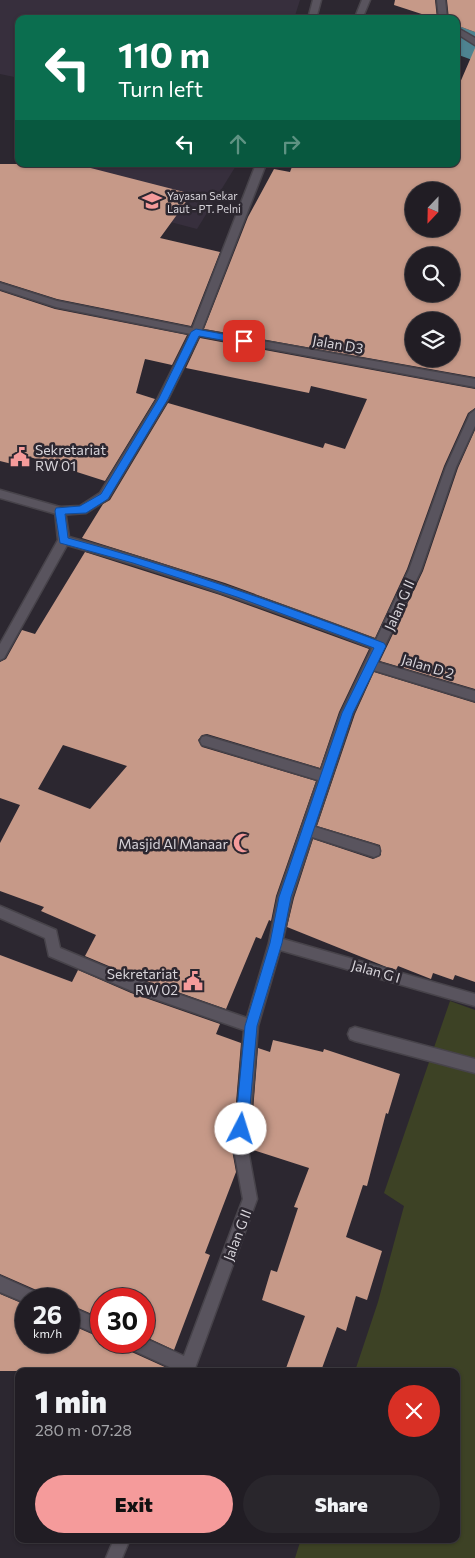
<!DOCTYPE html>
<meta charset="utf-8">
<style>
:root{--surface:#211d24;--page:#29262c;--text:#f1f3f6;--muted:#a2a2a6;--line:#3e3b41;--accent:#f59b9b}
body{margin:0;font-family:Commissioner,sans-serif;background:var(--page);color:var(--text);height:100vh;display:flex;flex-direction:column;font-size:19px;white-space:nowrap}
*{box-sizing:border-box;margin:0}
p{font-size:16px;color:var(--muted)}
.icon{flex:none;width:28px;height:28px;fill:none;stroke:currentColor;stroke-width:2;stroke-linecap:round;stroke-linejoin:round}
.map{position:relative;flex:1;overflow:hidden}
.drawer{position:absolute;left:15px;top:1368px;width:445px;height:175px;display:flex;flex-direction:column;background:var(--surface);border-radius:10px;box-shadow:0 1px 4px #0004,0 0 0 1px var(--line)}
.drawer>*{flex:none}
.banner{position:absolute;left:15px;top:15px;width:445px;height:152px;border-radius:10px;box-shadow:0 1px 4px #0004,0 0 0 1px var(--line);background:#0b6e4f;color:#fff;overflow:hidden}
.needle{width:32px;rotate:202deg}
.tools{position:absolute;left:405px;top:182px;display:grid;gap:10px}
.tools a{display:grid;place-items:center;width:55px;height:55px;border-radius:50%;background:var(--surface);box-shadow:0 1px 4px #0004,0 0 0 1px var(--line);font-size:25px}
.speed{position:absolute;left:15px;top:1288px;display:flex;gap:10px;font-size:25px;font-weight:700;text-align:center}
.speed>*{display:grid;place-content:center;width:65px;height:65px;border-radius:50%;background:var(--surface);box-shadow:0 1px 4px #0004,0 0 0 1px var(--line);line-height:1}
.speed small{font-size:12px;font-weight:400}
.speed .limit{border:8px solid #d22;background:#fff;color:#111}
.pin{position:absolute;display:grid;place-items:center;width:42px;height:42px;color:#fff;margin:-21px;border-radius:10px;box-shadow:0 2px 8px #0006}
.me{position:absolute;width:55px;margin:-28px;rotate:5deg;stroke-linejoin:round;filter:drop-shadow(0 0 4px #0008)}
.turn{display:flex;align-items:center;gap:18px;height:105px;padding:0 20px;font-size:22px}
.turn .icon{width:65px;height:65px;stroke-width:2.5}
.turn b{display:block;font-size:35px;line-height:42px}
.lanes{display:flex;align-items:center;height:48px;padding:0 20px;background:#0003;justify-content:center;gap:25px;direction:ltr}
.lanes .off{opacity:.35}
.round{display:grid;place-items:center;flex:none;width:52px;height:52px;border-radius:26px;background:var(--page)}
.head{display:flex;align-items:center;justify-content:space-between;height:85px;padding:0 20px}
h1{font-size:30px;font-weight:800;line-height:38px}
.primary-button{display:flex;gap:10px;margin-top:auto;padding:10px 20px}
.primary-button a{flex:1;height:58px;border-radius:30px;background:var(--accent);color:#111;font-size:20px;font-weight:800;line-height:58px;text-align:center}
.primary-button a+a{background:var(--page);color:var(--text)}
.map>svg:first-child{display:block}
.built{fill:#372f3d}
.green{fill:#3d4225}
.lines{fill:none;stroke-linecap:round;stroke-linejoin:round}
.river{fill:#4e8390;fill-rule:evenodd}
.building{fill:#c69988;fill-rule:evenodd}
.lane-casing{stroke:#47434a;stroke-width:3}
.street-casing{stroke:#47434a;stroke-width:3}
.secondary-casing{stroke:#47434a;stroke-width:3}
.lane{fill:#59545e;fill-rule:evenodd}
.street{fill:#59545e;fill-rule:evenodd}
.secondary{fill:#59545e;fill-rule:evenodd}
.route{fill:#1a73e8;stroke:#114b97}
.labels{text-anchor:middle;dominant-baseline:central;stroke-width:5;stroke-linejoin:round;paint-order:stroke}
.far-poi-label{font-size:11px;fill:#d7d4da;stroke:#2c2730;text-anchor:start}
.street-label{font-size:14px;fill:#d7d4da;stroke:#2c2730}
.poi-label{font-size:14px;fill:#d7d4da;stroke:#2c2730;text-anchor:end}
</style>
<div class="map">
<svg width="475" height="1558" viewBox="0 0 475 1558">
<rect width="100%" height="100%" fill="#2c2730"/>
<!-- built -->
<g class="built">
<polygon points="0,0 300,0 294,19 19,19 19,78 0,74"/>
<polygon points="19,164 237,164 197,229 7,179"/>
</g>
<!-- green -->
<polygon class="green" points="450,1001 475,1010 475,1558 295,1558 301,1539 456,1539 456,1371 355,1371 378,1302 404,1206 384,1193"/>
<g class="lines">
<!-- river -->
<polygon class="river" points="456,25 475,32 475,61 456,54"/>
</g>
<!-- building -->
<g class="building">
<polygon points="395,0 435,0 437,19 394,5"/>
<polygon points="447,0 475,0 475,32 456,25 456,19 449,19"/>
<path d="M 475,48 L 475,377 L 204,329 L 248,217 L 274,169 L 290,172 L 293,164 L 456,164 L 456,92 ZM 414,191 L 451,191 L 451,229 L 414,229 ZM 414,256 L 451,256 L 451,294 L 414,294 ZM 414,321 L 451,321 L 451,359 L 414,359 Z"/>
<polygon points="0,164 75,164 192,194 160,238 220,252 191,326 57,299 0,281"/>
<polygon points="0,291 55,309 187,335 172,365 145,359 136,393 155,399 105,481 30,457 24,467 0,461"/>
<polygon points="200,338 475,389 475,408 468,413 444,466 407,569 375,638 225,583 82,538 103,504 110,500 168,403 323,448 325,443 345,449 367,399 311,386 309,393 186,368"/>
<polygon points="475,430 475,689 380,661 423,571 458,468"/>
<path d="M 85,552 L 220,595 L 369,649 L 339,712 L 320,768 L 207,734 L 202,735 L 198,740 L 202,747 L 316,781 L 276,896 L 271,921 L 269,920 L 261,939 L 256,937 L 226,1009 L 135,977 L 85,956 L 96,935 L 41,911 L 44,907 L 0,891 L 0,843 L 20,805 L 0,798 L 0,662 L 6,659 L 22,630 L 35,634 ZM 63,745 L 127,766 L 90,809 L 38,789 Z"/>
<polygon points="374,672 475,703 475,982 455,975 453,980 433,973 431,979 398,966 396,970 389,968 287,927 294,898 313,839 373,859 381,855 380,845 317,826 355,714"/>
<polygon points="0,955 72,982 78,970 131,993 220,1024 216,1034 241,1043 232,1150 236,1172 205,1253 210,1255 174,1350 144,1336 144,1299 101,1299 101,1318 69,1304 69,1299 45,1299 41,1292 0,1274"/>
<polygon points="273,1040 323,1052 324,1049 400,1074 388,1114 386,1113 367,1186 363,1185 346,1237 382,1251 367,1300 356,1296 346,1331 337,1327 321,1371 285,1371 305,1316 262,1300 271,1270 277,1272 298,1208 294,1207 309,1168 250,1149 258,1048 270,1052"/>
<polygon points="0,1294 26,1305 26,1341 69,1341 69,1324 101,1338 101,1341 122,1341 125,1349 167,1368 166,1371 0,1371"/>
</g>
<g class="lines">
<defs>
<g id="lane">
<polygon points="362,0 370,0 362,19 352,19 356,15"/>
<polygon points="355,1027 475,1059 475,1073 355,1041 350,1039 348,1034 350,1029"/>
</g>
<g id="street">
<polygon points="437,0 445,0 447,19 439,19"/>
<polygon points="456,27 475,38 475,45 456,33"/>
<polygon points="0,283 57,301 196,329 475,379 475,387 196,335 56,307 0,289"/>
<path d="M 475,410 L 475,426 L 456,467 L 421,570 L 377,662 L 475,691 L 475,701 L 373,670 L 353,713 L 315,827 L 374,845 L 379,847 L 380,851 L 379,855 L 374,857 L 312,837 L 292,897 L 283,939 L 475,994 L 475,1006 L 280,950 L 258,1026 L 248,1150 L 257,1199 L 194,1371 L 178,1371 L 126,1347 L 124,1341 L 144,1341 L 144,1338 L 184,1356 L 243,1199 L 234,1150 L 244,1030 L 132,991 L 49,956 L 45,938 L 0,918 L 0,906 L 56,930 L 60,948 L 134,979 L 247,1018 L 269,943 L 278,897 L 318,780 L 206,746 L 202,745 L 200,741 L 202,737 L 206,736 L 321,770 L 341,713 L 372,648 C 271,610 171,574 67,545 L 4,658 L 0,660 L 0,644 L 58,540 L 55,511 L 60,507 L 65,511 L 69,537 C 174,566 275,602 376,640 L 409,570 L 446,467 L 470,414 Z"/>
<polygon points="0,1276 40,1294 43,1299 26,1299 26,1303 0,1292"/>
<polygon points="69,1306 101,1320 101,1336 69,1322"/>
<polygon points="114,1539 130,1539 122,1558 106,1558"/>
</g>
<g id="secondary">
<polygon points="313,0 321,0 316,19 308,19"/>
<polygon points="256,164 266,164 201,332 168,399 108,499 86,513 60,515 0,498 0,490 60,507 80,506 100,493 158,398 191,332"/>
</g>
</defs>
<!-- lane casing -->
<use href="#lane" class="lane-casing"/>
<!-- street casing -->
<use href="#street" class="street-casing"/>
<!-- secondary casing -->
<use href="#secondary" class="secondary-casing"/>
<!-- lane -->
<use href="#lane" class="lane"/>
<!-- street -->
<use href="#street" class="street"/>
<!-- secondary -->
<use href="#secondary" class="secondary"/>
</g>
<!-- route -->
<path class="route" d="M 196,329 L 244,338 L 249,341 L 244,344 L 199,336 L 168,399 L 108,499 L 86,513 L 65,514 L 68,538 C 176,567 280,604 384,643 L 386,646 L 353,713 L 291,897 L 282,943 L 257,1026 L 248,1129 L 246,1133 L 241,1135 L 237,1133 L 235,1129 L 245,1026 L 270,943 L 279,897 L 342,713 L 374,648 L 237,597 L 133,563 L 60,543 L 55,511 L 56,508 L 80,506 L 101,494 L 159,398 L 191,332 Z"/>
<!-- icons -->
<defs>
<symbol id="school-bare" viewBox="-9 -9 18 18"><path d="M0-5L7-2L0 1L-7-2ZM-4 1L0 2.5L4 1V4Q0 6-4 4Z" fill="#f59b9b" stroke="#2c2730" stroke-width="2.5" paint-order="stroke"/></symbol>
<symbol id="civic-bare" viewBox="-9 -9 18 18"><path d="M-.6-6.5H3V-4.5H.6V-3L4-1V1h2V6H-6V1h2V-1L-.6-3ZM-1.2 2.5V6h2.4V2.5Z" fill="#f59b9b" stroke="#2c2730" stroke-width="2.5" paint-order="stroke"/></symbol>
<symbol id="mosque-bare" viewBox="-9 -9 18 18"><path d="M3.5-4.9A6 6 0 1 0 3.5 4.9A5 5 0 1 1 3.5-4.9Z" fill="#f59b9b" stroke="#2c2730" stroke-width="2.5" paint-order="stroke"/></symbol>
</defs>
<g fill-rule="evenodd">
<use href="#school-bare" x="138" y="187" width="28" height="28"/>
<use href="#civic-bare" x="6" y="443" width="28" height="28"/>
<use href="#mosque-bare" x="229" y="829" width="28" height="28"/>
<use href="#civic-bare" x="179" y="967" width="28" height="28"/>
</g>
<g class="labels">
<!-- far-poi labels -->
<g class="far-poi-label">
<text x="167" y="195">Yayasan Sekar<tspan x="167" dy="13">Laut - PT. Pelni</tspan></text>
</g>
<!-- street labels -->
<g class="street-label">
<text transform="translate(338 344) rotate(10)">Jalan D3</text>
<text transform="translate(399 605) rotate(-66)">Jalan G II</text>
<text transform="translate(428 666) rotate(17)">Jalan D 2</text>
<text transform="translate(376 971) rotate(16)">Jalan G I</text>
<text transform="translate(237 1235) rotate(-69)">Jalan G II</text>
</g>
<!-- poi labels -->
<g class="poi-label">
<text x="35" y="449" text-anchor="start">Sekretariat<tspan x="35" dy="16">RW 01</tspan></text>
<text x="228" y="843">Masjid Al Manaar</text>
<text x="178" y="973">Sekretariat<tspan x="178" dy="16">RW 02</tspan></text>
</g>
</g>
</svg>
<div class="tools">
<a><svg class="needle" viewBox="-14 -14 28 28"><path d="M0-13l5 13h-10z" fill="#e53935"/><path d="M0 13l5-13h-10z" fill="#a2a2a6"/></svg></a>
<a><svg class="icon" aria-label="search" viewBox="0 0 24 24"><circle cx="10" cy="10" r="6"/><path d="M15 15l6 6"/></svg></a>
<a><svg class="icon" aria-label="layers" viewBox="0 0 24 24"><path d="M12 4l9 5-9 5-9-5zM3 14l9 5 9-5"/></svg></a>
</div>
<div class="speed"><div>26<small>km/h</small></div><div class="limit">30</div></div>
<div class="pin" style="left:244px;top:341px;background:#d93025"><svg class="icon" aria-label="arrive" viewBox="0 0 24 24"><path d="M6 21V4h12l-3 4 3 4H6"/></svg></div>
<svg class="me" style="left:241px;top:1129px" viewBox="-20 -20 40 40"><circle r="19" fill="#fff"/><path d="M0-13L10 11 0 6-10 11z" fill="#1a73e8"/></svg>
<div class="banner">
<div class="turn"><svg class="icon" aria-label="left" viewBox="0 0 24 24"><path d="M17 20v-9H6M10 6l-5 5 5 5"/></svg><div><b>110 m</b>Turn left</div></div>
<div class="lanes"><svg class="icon" aria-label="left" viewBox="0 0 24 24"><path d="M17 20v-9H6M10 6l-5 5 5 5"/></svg><svg class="icon off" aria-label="ahead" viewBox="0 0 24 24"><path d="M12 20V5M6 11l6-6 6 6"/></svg><svg class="icon off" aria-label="right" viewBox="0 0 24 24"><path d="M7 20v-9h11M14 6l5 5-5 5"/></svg></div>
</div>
<section class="drawer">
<div class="head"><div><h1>1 min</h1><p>280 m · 07:28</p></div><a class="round" style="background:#d93025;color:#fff"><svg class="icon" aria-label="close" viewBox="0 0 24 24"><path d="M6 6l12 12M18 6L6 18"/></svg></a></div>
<div class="primary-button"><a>Exit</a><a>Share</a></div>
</section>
</div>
